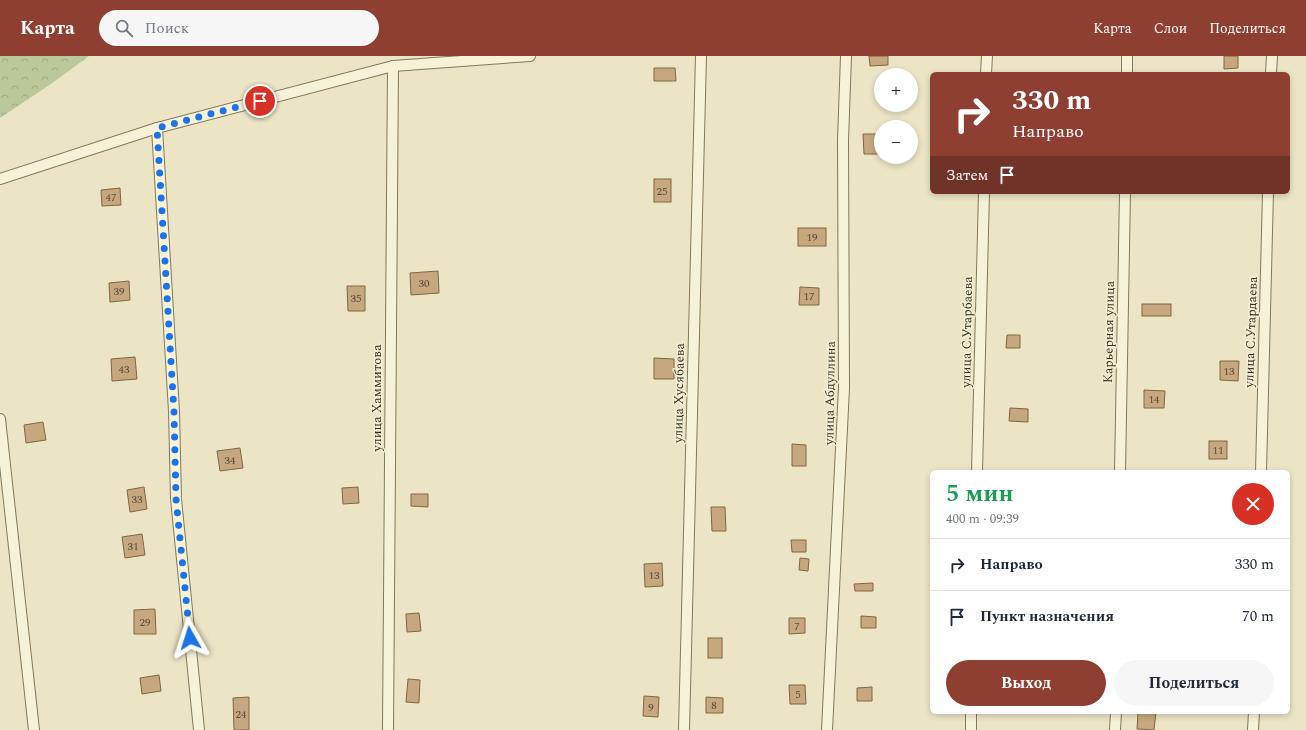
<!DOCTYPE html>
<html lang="ru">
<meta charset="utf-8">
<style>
:root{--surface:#fff;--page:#f6f6f7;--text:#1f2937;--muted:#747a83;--line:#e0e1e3;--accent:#8e3f32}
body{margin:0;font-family:Spectral,serif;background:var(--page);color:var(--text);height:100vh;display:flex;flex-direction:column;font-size:15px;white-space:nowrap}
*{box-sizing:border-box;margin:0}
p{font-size:13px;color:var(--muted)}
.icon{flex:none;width:22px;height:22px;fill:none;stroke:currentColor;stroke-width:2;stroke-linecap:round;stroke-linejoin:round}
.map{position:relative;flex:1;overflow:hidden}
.drawer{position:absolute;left:930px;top:414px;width:360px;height:244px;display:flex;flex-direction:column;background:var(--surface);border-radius:6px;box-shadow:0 2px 6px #0003}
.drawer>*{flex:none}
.hud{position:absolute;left:930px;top:16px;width:360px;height:122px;border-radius:6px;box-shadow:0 2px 6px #0003;background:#8e3f32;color:#fff;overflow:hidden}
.buttons{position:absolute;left:874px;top:12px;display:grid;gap:8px}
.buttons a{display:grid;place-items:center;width:44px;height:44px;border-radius:50%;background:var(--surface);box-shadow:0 2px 6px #0003;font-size:20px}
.pin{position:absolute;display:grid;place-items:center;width:34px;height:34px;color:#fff;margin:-17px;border:2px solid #fff;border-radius:50%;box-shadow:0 1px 4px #0007}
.me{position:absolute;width:44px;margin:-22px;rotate:354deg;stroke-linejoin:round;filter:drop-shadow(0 0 3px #0008)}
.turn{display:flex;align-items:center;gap:14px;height:84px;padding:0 16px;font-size:18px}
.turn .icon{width:52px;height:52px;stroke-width:2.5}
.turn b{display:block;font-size:28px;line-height:34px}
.then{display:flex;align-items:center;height:38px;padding:0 16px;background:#0003;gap:8px;font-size:15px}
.round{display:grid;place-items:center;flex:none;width:42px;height:42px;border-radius:21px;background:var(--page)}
.headline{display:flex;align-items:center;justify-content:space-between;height:68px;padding:0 16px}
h1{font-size:24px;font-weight:700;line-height:30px;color:#1e9e55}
.action{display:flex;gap:8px;margin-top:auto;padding:8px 16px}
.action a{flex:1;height:46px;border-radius:24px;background:var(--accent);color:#fff;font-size:16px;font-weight:700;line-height:46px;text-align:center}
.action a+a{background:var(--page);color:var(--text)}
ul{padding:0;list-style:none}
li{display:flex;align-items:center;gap:12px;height:52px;padding:0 16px;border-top:1px solid var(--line)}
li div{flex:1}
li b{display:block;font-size:15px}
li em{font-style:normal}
header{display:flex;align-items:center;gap:24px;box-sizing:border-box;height:56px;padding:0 20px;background:var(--accent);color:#fff}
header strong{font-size:19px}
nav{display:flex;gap:22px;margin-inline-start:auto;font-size:14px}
.search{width:280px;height:36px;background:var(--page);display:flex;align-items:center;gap:10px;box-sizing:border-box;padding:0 14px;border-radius:22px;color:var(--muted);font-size:15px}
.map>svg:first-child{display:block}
.forest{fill:url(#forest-crowns)}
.building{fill:#c6a77e;stroke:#816645}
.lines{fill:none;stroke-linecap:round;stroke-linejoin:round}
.minor-casing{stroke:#84785d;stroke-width:12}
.minor{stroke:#f6f2d8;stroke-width:10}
.route{stroke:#1a73e8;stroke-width:7;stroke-dasharray:0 12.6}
.labels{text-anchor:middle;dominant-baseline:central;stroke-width:3;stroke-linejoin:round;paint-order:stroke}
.number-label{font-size:11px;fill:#594c37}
.street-label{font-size:13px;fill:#352e1f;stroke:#f3efd4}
</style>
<header>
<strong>Карта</strong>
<div class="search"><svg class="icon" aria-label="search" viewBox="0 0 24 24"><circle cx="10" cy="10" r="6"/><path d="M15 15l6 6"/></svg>Поиск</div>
<nav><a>Карта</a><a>Слои</a><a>Поделиться</a></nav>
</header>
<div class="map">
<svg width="1306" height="674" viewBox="0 0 1306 674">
<defs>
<pattern id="forest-crowns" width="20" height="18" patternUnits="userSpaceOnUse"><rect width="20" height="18" fill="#bbc89a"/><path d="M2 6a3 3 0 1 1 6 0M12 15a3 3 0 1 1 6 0" fill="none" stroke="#a1ac84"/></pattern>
</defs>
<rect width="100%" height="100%" fill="#ebe5c5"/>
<!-- forest -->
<polygon class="forest" points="0,0 89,0 51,28 0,62"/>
<!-- building -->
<g class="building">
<polygon points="869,0 888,0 888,9 870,10"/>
<polygon points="1224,0 1238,0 1238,12 1224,13"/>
<polygon points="654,12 675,12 676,25 654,25"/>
<polygon points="863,78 881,78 881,98 864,98"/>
<rect x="654" y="123" width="17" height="23"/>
<polygon points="120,132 121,149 102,150 101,134"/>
<rect x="798" y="172" width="28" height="18"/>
<polygon points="438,215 439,237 411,239 410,217"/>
<polygon points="129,225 130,244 110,246 109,227"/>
<polygon points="347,230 365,230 365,255 348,255"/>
<polygon points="800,231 819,232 819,249 799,249"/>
<rect x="1142" y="248" width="29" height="12"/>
<polygon points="1007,279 1020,279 1020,292 1006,292"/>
<polygon points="135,301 137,323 112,325 111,303"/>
<polygon points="654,302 674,303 674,323 654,323"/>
<polygon points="1220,305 1239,305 1238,325 1220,324"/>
<polygon points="1144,334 1165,335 1164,352 1144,352"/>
<polygon points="1010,352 1028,353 1028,366 1009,365"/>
<polygon points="43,366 46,384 26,387 24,369"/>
<rect x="1209" y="385" width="18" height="18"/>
<polygon points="792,388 806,389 806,410 792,410"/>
<polygon points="240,392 243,412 220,415 217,395"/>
<polygon points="144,431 147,453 130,456 127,434"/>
<polygon points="358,431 359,447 343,448 342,432"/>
<polygon points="411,438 428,438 428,451 411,450"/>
<polygon points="711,451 725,451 726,475 712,475"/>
<polygon points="142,478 145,499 125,502 122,481"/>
<polygon points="791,484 806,484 806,496 792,496"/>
<polygon points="800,502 809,503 808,515 799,514"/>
<polygon points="662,507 663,530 645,531 644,508"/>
<polygon points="873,527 873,535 855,535 854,528"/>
<polygon points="155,553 156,578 134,578 134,554"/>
<polygon points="419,557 421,575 407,576 406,558"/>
<polygon points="861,560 876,561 876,572 861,572"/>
<polygon points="789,562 805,562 805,577 789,578"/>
<rect x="708" y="582" width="14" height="20"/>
<polygon points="159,619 161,635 142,638 140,622"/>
<polygon points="408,623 420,624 419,647 406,646"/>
<polygon points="789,629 805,629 806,648 790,648"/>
<polygon points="872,631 872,645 857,645 857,632"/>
<polygon points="644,640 659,641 658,661 643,660"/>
<polygon points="249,641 249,674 234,674 233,642"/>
<polygon points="706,641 723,642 723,657 706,657"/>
<polygon points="1138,656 1156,656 1154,674 1137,673"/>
</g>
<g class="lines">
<defs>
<g id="minor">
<polyline points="986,18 987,0"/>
<polyline points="1127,18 1127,0"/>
<polyline points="1271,18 1272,0"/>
<polyline points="157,72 174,355 176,443 199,674"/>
<polyline points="0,123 157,72 393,10 530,0"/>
<polyline points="0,363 34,674"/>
<polyline points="977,416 984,136"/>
<polyline points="1120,416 1125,136"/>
<polyline points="1261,416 1268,136"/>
<polyline points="388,674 393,10"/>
<polyline points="684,674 701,0"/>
<polyline points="827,674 844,332 843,84 846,0"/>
<polyline points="971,674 971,656"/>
<polyline points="1115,674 1116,656"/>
<polyline points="1253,674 1254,656"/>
</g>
</defs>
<!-- minor casing -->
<use href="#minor" class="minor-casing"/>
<!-- minor -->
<use href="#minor" class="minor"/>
</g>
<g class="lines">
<!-- route -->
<polyline class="route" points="190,582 176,443 174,356 157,72 260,45"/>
</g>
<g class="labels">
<!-- number labels -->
<g class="number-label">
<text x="662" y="135">25</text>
<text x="111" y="141">47</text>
<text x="812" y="181">19</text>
<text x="424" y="227">30</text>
<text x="119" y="235">39</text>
<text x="809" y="240">17</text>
<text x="356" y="242">35</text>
<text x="124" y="313">43</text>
<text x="1229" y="315">13</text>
<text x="1154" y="343">14</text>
<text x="1218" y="394">11</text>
<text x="230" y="404">34</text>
<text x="137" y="443">33</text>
<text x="133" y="490">31</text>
<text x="654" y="519">13</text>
<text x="145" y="566">29</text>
<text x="797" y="570">7</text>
<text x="798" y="638">5</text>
<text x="714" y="649">8</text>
<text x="651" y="651">9</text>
<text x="241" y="658">24</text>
</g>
<!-- street labels -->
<g class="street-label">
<text transform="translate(967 276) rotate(-89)">улица С.Утарбаева</text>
<text transform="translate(1109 276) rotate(-89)">Карьерная улица</text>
<text transform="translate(1251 276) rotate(-88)">улица С.Утардаева</text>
<text transform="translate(679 337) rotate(-89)">улица Хусябаева</text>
<text transform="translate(830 337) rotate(-89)">улица Абдуллина</text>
<text transform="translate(377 342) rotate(-90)">улица Хаммитова</text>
</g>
</g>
</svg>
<div class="buttons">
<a>+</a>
<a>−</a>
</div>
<div class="pin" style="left:260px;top:45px;background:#d93025"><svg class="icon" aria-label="arrive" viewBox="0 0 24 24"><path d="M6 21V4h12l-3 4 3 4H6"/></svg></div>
<svg class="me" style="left:190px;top:582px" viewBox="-20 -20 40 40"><path d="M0-17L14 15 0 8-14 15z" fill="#1a73e8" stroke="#fff" stroke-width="4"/></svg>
<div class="hud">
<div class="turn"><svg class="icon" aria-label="right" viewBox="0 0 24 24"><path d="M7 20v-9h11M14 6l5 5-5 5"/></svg><div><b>330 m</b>Направо</div></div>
<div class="then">Затем<svg class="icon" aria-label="arrive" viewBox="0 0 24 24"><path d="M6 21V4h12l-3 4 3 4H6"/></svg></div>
</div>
<section class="drawer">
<div class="headline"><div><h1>5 мин</h1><p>400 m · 09:39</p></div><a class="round" style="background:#d93025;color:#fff"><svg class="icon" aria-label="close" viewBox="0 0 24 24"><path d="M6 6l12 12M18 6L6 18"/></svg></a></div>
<ul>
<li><svg class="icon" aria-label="right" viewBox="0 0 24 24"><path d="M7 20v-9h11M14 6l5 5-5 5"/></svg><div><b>Направо</b></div><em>330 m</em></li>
<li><svg class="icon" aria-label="arrive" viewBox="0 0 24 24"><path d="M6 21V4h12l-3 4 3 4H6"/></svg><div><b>Пункт назначения</b></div><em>70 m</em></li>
</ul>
<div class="action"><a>Выход</a><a>Поделиться</a></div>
</section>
</div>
